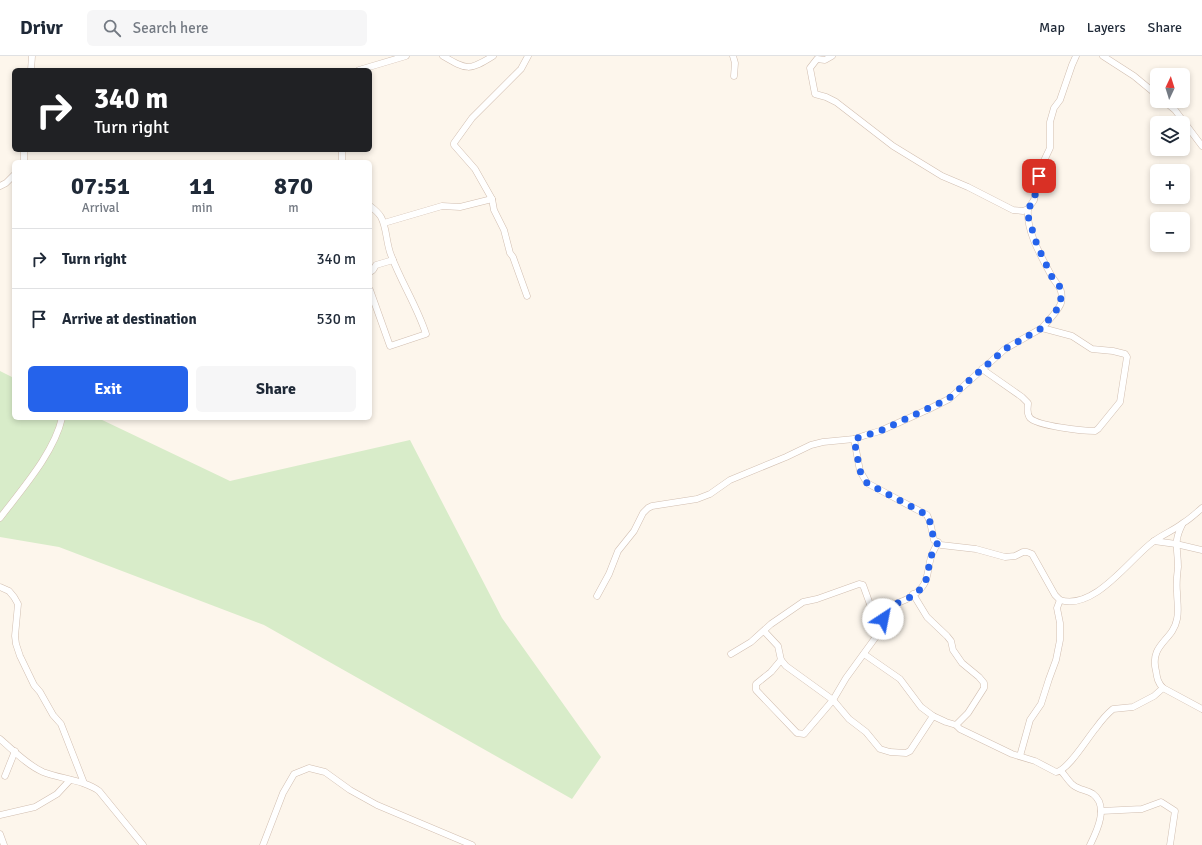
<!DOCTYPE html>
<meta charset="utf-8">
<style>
:root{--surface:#fff;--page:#f6f6f7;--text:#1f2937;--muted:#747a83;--line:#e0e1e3;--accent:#2563eb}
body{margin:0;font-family:Signika,sans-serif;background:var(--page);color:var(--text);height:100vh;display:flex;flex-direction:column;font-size:15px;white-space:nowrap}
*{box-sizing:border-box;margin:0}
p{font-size:13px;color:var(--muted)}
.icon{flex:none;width:22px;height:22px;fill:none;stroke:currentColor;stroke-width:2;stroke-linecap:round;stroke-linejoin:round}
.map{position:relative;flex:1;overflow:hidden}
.sheet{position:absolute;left:12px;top:104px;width:360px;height:260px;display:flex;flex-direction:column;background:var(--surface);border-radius:6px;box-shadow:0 2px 6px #0003}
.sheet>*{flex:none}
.banner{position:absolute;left:12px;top:12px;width:360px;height:84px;border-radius:6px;box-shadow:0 2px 6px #0003;background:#202124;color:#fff;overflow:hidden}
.needle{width:26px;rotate:4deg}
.tools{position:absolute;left:1150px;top:12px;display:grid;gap:8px}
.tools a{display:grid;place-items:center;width:40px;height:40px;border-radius:6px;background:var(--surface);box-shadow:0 2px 6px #0003;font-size:20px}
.pin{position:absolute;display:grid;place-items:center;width:34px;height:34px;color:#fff;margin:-17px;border-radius:8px;box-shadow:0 2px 6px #0006}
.me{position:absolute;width:44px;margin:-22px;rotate:34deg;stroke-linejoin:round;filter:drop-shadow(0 0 3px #0008)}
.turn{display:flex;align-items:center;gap:14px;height:84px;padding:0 16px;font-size:18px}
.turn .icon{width:52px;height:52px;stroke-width:2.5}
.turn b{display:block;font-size:28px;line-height:34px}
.eta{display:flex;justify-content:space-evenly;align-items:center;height:68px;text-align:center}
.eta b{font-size:24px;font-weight:800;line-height:28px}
.cta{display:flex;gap:8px;margin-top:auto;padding:8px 16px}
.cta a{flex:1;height:46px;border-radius:6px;background:var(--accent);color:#fff;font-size:16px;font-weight:800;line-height:46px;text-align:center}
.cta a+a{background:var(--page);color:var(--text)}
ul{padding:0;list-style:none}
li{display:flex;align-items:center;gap:12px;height:60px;padding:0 16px;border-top:1px solid var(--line)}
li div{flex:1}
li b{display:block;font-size:15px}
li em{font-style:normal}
header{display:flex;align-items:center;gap:24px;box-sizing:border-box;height:56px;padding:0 20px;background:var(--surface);border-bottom:1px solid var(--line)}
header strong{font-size:19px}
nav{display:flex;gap:22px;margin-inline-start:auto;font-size:14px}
.search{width:280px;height:36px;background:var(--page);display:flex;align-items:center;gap:10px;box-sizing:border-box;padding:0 14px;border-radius:6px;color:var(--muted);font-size:15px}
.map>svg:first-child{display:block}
.green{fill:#d8ecc9}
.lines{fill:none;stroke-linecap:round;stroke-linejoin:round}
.minor-casing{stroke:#d1beb0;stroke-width:7}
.minor{stroke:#fff;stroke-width:6}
.route{stroke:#2563eb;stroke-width:7;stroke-dasharray:0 12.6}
</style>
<header>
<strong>Drivr</strong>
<div class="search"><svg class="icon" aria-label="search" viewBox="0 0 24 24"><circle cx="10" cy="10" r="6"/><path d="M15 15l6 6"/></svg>Search here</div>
<nav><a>Map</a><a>Layers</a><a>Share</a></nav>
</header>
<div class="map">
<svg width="1202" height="789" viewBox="0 0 1202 789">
<rect width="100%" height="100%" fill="#fdf6ec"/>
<!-- green -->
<polygon class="green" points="0,315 14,322 14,362 98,362 230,425 410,384 502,562 601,701 572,743 264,569 59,491 0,481"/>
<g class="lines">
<defs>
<g id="minor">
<path d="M 443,0 C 467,14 469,15 493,0"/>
<polyline points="733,0 735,7 734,20"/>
<polyline points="832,0 825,4 817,3 810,12 815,38 826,41 836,46 893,90 942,120 968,131 1013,154 1023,155 1028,153 1034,144 1041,111 1050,92 1050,66 1054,52 1060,44 1072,9 1076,0"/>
<polyline points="1103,0 1134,20 1157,39"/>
<polyline points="31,14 32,0"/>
<polyline points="359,14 406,0"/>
<polyline points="1164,45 1175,54 1202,90"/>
<polyline points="24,94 24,106"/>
<polyline points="342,106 342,94"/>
<polyline points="0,130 6,127 14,119"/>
<path d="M 370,150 C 374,153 378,156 381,161 C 387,172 386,187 391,199 C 401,226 417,250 426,278 L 390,290 L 370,234"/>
<path d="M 1028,153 C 1026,175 1041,200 1051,219 C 1057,230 1064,232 1061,247 C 1059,254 1047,266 1042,272"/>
<polyline points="384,167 442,150 460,151 492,143"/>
<polyline points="370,216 373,214 376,209 393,204"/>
<polyline points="527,240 513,201 510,197 504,174 494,154 492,143 475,113 454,89 454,87 472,62 521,13 528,0"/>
<polyline points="854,383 860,415 867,427 927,459 930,466 934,484 941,489 976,493 1005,501 1015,500 1023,496 1027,496 1032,498 1055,539 1060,544"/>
<path d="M 0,462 C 22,433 54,397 62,362"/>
<path d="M 1182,469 C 1173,487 1178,492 1178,511 C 1177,519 1176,527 1177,536 C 1177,545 1179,554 1177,563 C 1173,585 1149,588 1156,615 C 1157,622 1158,627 1163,632 L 1202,653"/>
<polyline points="1154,485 1176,488 1202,494"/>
<polyline points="0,531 9,535 14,541 18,548 15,580 16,588 20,600 34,629 40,636 53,659 61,668 84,727"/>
<polyline points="913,538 927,561 947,580 951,585 953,594 962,607 979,621 984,627 984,632 968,657 956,669"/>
<path d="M 597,540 L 609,518 L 618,495 L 634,475 L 643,457 L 648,452 L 652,450 L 697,443 L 710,438 L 730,424 L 786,401 L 811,389 L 823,386 L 854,383 L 866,379 L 880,375 L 929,353 L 949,343 L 1005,293 L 1042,272 L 1072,280 L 1092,293 L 1113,295 L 1125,298 L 1127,301 L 1120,346 L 1098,373 L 1095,375 C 1083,375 1038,370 1030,362 C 1026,357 1028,352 1028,347 L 1022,341 L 982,313"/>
<polyline points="764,575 778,590 781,604 786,610 833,644 849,663 866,676 880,693 890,696 906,697 910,695 933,660"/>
<polyline points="731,598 751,586 771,568 803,546 817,543 859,528 863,529 871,551 875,554 884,553"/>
<path d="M 864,598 L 900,623 L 921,651 L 933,660 L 946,666 L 956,669 L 960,673 L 1012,698 L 1035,705 L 1056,716 C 1068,715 1088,681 1096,672 C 1101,665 1107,658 1113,653 L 1133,651 L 1154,640 L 1163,632"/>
<path d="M 781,604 L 771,616 L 756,628 L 756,634 L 797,677 L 804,678 L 833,644 L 846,622 L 878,578 L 881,574 L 884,553 C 892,548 900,547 907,543 C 932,529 925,519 932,498 C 934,494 936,490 938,486"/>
<path d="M 0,683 C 13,694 27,709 43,716 C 61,723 84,724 99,735 L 143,789"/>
<path d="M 1020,700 L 1030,664 L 1041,648 L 1049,623 L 1056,604 L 1060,584 L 1060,567 L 1057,552 L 1060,544 C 1095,555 1130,502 1154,485 C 1164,478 1174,474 1183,467 C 1190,463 1196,457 1202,452"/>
<path d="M 1061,715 C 1065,719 1069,726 1073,729 C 1079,734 1087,734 1093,738 C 1109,750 1097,775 1090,789"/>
<polyline points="5,720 15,695"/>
<polyline points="1101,755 1142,753 1161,746 1175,755 1170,789"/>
<polyline points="0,759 35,751 57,738 70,724"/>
<polyline points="0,778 4,789"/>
<polyline points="263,789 283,737 294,718 309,712 325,716 350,734 377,749 472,789"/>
</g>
</defs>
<!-- minor casing -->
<use href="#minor" class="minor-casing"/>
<!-- minor -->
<use href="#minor" class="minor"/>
</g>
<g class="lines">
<!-- route -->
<path class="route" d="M 883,563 L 884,553 C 892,548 900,547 907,543 C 932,529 925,519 932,498 C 934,494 936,490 938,486 L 934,484 L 930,466 L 927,459 L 867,427 L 860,415 L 854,383 L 880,375 L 948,343 L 1005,293 L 1042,272 L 1058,252 L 1061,246 L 1060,231 L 1052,221 L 1037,189 L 1028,160 L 1028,153 L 1034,144 L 1039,120"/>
</g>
</svg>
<div class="tools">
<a><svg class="needle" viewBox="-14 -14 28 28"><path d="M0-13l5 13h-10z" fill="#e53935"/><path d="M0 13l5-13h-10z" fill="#747a83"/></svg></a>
<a><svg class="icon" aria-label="layers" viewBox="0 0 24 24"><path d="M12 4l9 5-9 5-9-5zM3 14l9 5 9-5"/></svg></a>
<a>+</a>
<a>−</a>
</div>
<div class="pin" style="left:1039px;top:120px;background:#d93025"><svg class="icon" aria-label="arrive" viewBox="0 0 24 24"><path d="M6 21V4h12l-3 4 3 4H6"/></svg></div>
<svg class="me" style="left:883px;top:563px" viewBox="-20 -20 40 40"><circle r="19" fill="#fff"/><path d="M0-13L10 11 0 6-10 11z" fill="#2563eb"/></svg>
<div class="banner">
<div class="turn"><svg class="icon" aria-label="right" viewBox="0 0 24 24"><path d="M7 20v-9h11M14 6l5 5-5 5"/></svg><div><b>340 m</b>Turn right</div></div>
</div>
<section class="sheet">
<div class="eta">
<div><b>07:51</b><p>Arrival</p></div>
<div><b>11</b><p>min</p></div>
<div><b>870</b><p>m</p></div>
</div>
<ul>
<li><svg class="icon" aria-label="right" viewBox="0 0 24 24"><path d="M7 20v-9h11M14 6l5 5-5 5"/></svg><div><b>Turn right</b></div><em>340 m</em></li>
<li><svg class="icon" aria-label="arrive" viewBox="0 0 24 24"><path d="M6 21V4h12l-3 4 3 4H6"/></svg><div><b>Arrive at destination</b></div><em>530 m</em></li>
</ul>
<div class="cta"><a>Exit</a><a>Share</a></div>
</section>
</div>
